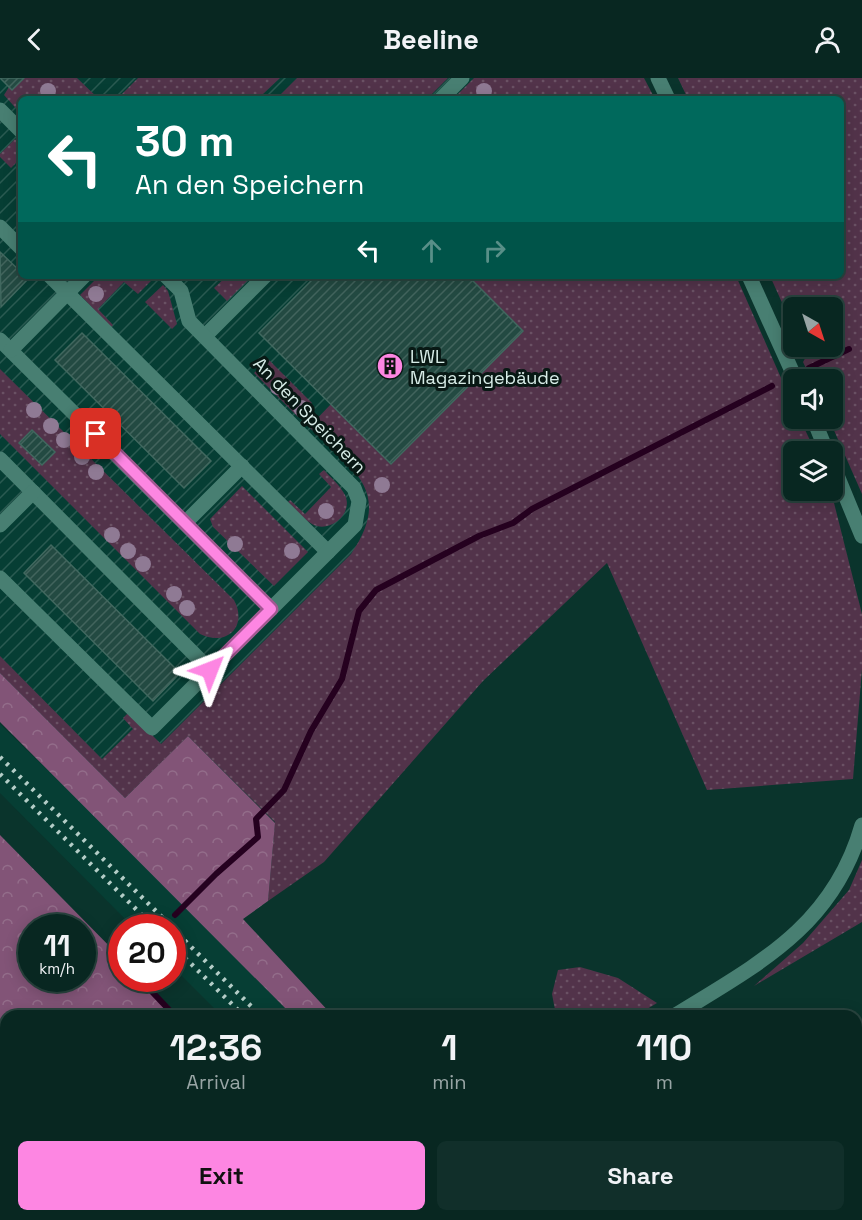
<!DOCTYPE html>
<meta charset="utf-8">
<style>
:root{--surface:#082721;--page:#112f2a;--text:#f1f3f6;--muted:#98a5a5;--line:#29443f;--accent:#fd86e2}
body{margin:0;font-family:"Space Grotesk",sans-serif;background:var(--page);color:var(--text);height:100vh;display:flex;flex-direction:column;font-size:22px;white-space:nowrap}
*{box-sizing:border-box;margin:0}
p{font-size:20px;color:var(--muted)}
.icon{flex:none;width:33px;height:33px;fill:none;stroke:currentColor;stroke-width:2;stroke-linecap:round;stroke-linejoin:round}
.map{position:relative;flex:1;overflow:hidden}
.details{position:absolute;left:0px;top:932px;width:862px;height:212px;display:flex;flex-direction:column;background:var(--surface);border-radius:18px 18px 0 0;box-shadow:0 3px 15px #0003,0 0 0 2px var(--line)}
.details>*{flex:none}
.banner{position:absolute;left:18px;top:18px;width:826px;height:183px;border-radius:9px;box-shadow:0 3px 15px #0003,0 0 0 2px var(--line);background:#00695c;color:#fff;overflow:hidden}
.needle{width:39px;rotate:141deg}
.tools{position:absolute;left:783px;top:219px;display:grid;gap:12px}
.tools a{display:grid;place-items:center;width:60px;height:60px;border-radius:9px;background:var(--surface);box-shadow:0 3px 15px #0003,0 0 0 2px var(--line);font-size:30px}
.speed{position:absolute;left:18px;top:836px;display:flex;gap:12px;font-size:30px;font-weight:700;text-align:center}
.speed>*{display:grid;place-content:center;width:78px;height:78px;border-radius:50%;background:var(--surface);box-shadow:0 3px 15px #0003,0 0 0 2px var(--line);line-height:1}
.speed small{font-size:15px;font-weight:400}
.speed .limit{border:9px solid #d22;background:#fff;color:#111}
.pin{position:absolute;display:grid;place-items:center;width:51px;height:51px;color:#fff;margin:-26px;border-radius:12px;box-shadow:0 3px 9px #0006}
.me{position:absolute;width:66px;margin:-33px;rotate:45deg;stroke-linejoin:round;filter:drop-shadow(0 0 4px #0008)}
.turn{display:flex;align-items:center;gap:21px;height:126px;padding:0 18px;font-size:27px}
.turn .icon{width:78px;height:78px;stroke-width:2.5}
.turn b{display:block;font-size:42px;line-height:51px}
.lanes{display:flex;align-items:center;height:57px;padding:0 18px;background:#0003;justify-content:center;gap:30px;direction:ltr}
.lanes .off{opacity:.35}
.eta{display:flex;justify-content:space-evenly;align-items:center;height:102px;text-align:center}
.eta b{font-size:36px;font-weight:700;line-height:42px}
.cta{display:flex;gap:12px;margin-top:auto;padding:12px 18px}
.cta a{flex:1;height:69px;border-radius:9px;background:var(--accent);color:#111;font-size:24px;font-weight:700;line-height:69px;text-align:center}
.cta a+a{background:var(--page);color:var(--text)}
header{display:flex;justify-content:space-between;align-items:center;height:78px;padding:0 18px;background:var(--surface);font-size:27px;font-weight:700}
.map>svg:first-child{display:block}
.built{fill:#063e34}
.industrial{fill:url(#industrial-furrows)}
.grass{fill:url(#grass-dots)}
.forest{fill:url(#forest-crowns);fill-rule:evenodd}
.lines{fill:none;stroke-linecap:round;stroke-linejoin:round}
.stream{stroke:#25011f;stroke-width:6}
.building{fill:url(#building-hatch);stroke:#41685f;stroke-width:1.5}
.minor{stroke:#487f72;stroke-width:15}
.rail{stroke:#b4cdc7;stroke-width:4.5;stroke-dasharray:3 6;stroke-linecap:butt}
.tree{fill:#8f7a94}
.route-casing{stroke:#a45793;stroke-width:15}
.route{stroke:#fd86e2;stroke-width:10}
.labels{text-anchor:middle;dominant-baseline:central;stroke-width:6;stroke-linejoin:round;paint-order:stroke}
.poi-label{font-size:18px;fill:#d7ece7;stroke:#081814;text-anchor:start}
.street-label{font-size:18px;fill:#d7ece7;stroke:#081814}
</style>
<header><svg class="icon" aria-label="back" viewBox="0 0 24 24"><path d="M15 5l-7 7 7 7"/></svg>Beeline<svg class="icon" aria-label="person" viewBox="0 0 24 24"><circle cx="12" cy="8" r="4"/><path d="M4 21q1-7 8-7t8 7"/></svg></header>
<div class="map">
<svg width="862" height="1142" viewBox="0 0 862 1142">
<defs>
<pattern id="industrial-furrows" width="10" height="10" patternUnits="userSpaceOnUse" patternTransform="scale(1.5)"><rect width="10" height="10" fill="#063e34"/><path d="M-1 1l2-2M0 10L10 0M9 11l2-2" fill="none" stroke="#2a5a51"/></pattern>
<pattern id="grass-dots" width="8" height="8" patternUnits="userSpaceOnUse" patternTransform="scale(1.5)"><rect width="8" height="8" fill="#52334a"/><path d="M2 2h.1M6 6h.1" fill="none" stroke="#6a5164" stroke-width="1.8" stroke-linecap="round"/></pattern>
<pattern id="forest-crowns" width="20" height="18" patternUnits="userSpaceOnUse" patternTransform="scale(1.5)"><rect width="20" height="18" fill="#825477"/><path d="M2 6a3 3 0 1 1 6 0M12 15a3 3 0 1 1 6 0" fill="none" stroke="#936d8a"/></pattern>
<pattern id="building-hatch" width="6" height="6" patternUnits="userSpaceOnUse" patternTransform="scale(1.5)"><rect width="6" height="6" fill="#234a42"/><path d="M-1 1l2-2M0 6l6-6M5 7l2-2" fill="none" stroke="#42645d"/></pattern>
</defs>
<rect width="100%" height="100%" fill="#0a342c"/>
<!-- built -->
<polygon class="built" points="0,646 91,734 292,937 221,937 173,889 172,849 133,849 0,715"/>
<!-- industrial -->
<polygon class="industrial" points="0,0 638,0 648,21 21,21 21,198 646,198 118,727 0,609"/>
<!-- grass -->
<g class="grass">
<polygon points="24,0 77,0 99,21 21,21 21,36 4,17 9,9 12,12"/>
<polygon points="138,0 280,0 262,17 270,21 117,21"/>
<polygon points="297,0 448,0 427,21 276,21"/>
<polygon points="474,0 644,0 655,21 453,21"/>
<polygon points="678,0 862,0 862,416 829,341 832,340 832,302 811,301 803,284 807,277 803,269 832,268 832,230 794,230 793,249 770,198 842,198 842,21 688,21"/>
<polygon points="15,61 21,67 21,80 11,90 0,79 0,76"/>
<polygon points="99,198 153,198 154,200 138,216 124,204 98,231 113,247 111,249 80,217"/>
<polygon points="227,198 252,198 227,223 214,210"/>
<path d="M 468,198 L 736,198 L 793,327 L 794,340 L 800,341 L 815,373 L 794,374 L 794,412 L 831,413 L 862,536 L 862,591 L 853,701 L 707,712 L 607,485 L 483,603 L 324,784 L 268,823 L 275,744 L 188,658 L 125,720 L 0,595 L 0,578 L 102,681 L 133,651 L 123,640 L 129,634 L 161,666 L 351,476 C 394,413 352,391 309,349 L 331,326 L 391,386 L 523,253 Z"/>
<polygon points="163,207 168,213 177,246 172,251 145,224"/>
<polygon points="268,281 312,325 298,339 254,295"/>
<path d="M 0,291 L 234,522 C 248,548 227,569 200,556 L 0,356 Z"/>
<path d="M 324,392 C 331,400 340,407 345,417 C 354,436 329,456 312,446 C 303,441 295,431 288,424 L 290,422 L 305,436 L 331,409 L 319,396 Z"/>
<polygon points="242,408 308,474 274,508 213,449 210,441"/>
<polygon points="862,782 862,844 754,908 803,865 849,812"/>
<polygon points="580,889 618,900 657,925 637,937 556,937 552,916 558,892"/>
</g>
<!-- forest -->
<g class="forest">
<polygon points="0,595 125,720 188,658 275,745 268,823 243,841 332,937 292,937 0,644"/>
<path d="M 0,757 L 121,880 L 122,900 L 141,900 L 178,937 L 6,938 L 6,1137 L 375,1137 L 380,1142 L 0,1142 ZM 32,849 L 82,849 L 82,900 L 32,900 Z"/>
</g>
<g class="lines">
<!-- stream -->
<g class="stream">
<polyline points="809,290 849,271"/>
<polyline points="175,837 216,796 258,759 256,741 284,712 311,653 342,601 359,533 376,512 479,458 513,445 532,431 772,308"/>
<polyline points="139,900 175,938"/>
<polyline points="361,1137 364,1142"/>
<polyline points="64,1142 69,1137"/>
</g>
</g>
<!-- building -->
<g class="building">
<polygon points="0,0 24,0 12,12"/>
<polygon points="0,174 21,194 21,198 25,198 28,201 1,229"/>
<polygon points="316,198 468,198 523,253 391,386 259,255"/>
<polygon points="82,255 211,383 184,410 55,282"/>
<polygon points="32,352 55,374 42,387 19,365"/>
<polygon points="51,467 180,595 153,623 24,495"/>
</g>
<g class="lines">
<!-- minor -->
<g class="minor">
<polyline points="658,0 668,21"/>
<polyline points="441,21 462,0"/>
<polyline points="0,32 21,53"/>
<polyline points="0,149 21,170"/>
<polyline points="50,198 328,474"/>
<polyline points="749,198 796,302"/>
<polyline points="205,258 265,198"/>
<polyline points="0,262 271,531"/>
<polyline points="11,272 84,198"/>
<polyline points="813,340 827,374"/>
<polyline points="0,381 210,592"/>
<polyline points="832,385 862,458"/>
<polyline points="185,445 242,388"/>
<polyline points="0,447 33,414"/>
<polyline points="0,500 152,650 355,447 359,423 354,410 189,243 181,213 166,198"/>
<path d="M 674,938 C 758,886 833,849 862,747"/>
<polyline points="520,1137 523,1142"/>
</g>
<!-- rail -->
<g class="rail">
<polyline points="0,679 172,849"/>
<polyline points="0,696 154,849"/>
<polyline points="172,850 261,938"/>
<polyline points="172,867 244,938"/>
<polyline points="444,1137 449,1142"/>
<polyline points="462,1137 467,1142"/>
</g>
</g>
<!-- trees -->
<g class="tree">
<circle cx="48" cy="13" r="8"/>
<circle cx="484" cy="13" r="8"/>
<circle cx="96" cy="216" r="8"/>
<circle cx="278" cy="309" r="8"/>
<circle cx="301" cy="330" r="8"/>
<circle cx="34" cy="332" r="8"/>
<circle cx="51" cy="348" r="8"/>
<circle cx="64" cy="362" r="8"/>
<circle cx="82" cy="379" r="8"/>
<circle cx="96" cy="394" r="8"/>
<circle cx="382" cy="407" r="8"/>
<circle cx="326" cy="433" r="8"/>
<circle cx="112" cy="457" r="8"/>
<circle cx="235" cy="466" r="8"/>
<circle cx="128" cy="473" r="8"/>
<circle cx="292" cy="473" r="8"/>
<circle cx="143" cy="486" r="8"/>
<circle cx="174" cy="516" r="8"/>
<circle cx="187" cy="530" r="8"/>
</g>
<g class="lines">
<defs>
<polyline id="route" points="96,356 271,531 210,592"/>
</defs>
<!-- route casing -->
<use href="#route" class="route-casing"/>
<!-- route -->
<use href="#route" class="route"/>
</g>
<!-- icons -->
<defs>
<symbol id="building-disc" viewBox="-11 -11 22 22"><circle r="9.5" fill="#fd86e2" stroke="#081814"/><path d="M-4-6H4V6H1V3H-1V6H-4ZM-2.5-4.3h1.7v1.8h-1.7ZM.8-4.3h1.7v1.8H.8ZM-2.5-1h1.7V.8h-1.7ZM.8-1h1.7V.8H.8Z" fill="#111"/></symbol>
</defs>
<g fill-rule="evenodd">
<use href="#building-disc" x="375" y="273" width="30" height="30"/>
</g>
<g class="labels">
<!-- poi labels -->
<g class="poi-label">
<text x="410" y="278">LWL<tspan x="410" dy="21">Magazingebäude</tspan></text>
</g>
<!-- street labels -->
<g class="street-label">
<text transform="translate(310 337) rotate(46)">An den Speichern</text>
</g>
</g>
</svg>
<div class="tools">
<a><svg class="needle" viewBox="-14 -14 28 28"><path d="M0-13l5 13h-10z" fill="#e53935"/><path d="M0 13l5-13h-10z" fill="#98a5a5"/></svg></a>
<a><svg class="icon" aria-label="sound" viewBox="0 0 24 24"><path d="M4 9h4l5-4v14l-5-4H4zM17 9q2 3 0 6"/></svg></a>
<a><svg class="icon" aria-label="layers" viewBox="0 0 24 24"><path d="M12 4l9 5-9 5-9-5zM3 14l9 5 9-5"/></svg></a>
</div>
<div class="speed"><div>11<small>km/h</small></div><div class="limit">20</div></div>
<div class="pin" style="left:96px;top:356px;background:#d93025"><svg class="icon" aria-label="arrive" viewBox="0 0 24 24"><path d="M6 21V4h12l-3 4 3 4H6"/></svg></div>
<svg class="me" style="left:210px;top:592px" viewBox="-20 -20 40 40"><path d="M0-17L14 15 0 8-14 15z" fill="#fd86e2" stroke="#fff" stroke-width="4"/></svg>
<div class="banner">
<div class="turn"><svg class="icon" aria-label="left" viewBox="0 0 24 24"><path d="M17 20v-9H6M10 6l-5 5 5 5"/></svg><div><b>30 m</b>An den Speichern</div></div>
<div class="lanes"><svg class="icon" aria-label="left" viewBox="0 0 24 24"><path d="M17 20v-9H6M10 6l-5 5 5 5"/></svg><svg class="icon off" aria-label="ahead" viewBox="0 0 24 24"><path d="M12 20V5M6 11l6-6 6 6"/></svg><svg class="icon off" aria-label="right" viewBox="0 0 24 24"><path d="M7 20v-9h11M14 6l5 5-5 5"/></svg></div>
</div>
<section class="details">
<div class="eta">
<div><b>12:36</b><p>Arrival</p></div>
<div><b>1</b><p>min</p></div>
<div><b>110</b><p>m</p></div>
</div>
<div class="cta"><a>Exit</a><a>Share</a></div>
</section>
</div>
